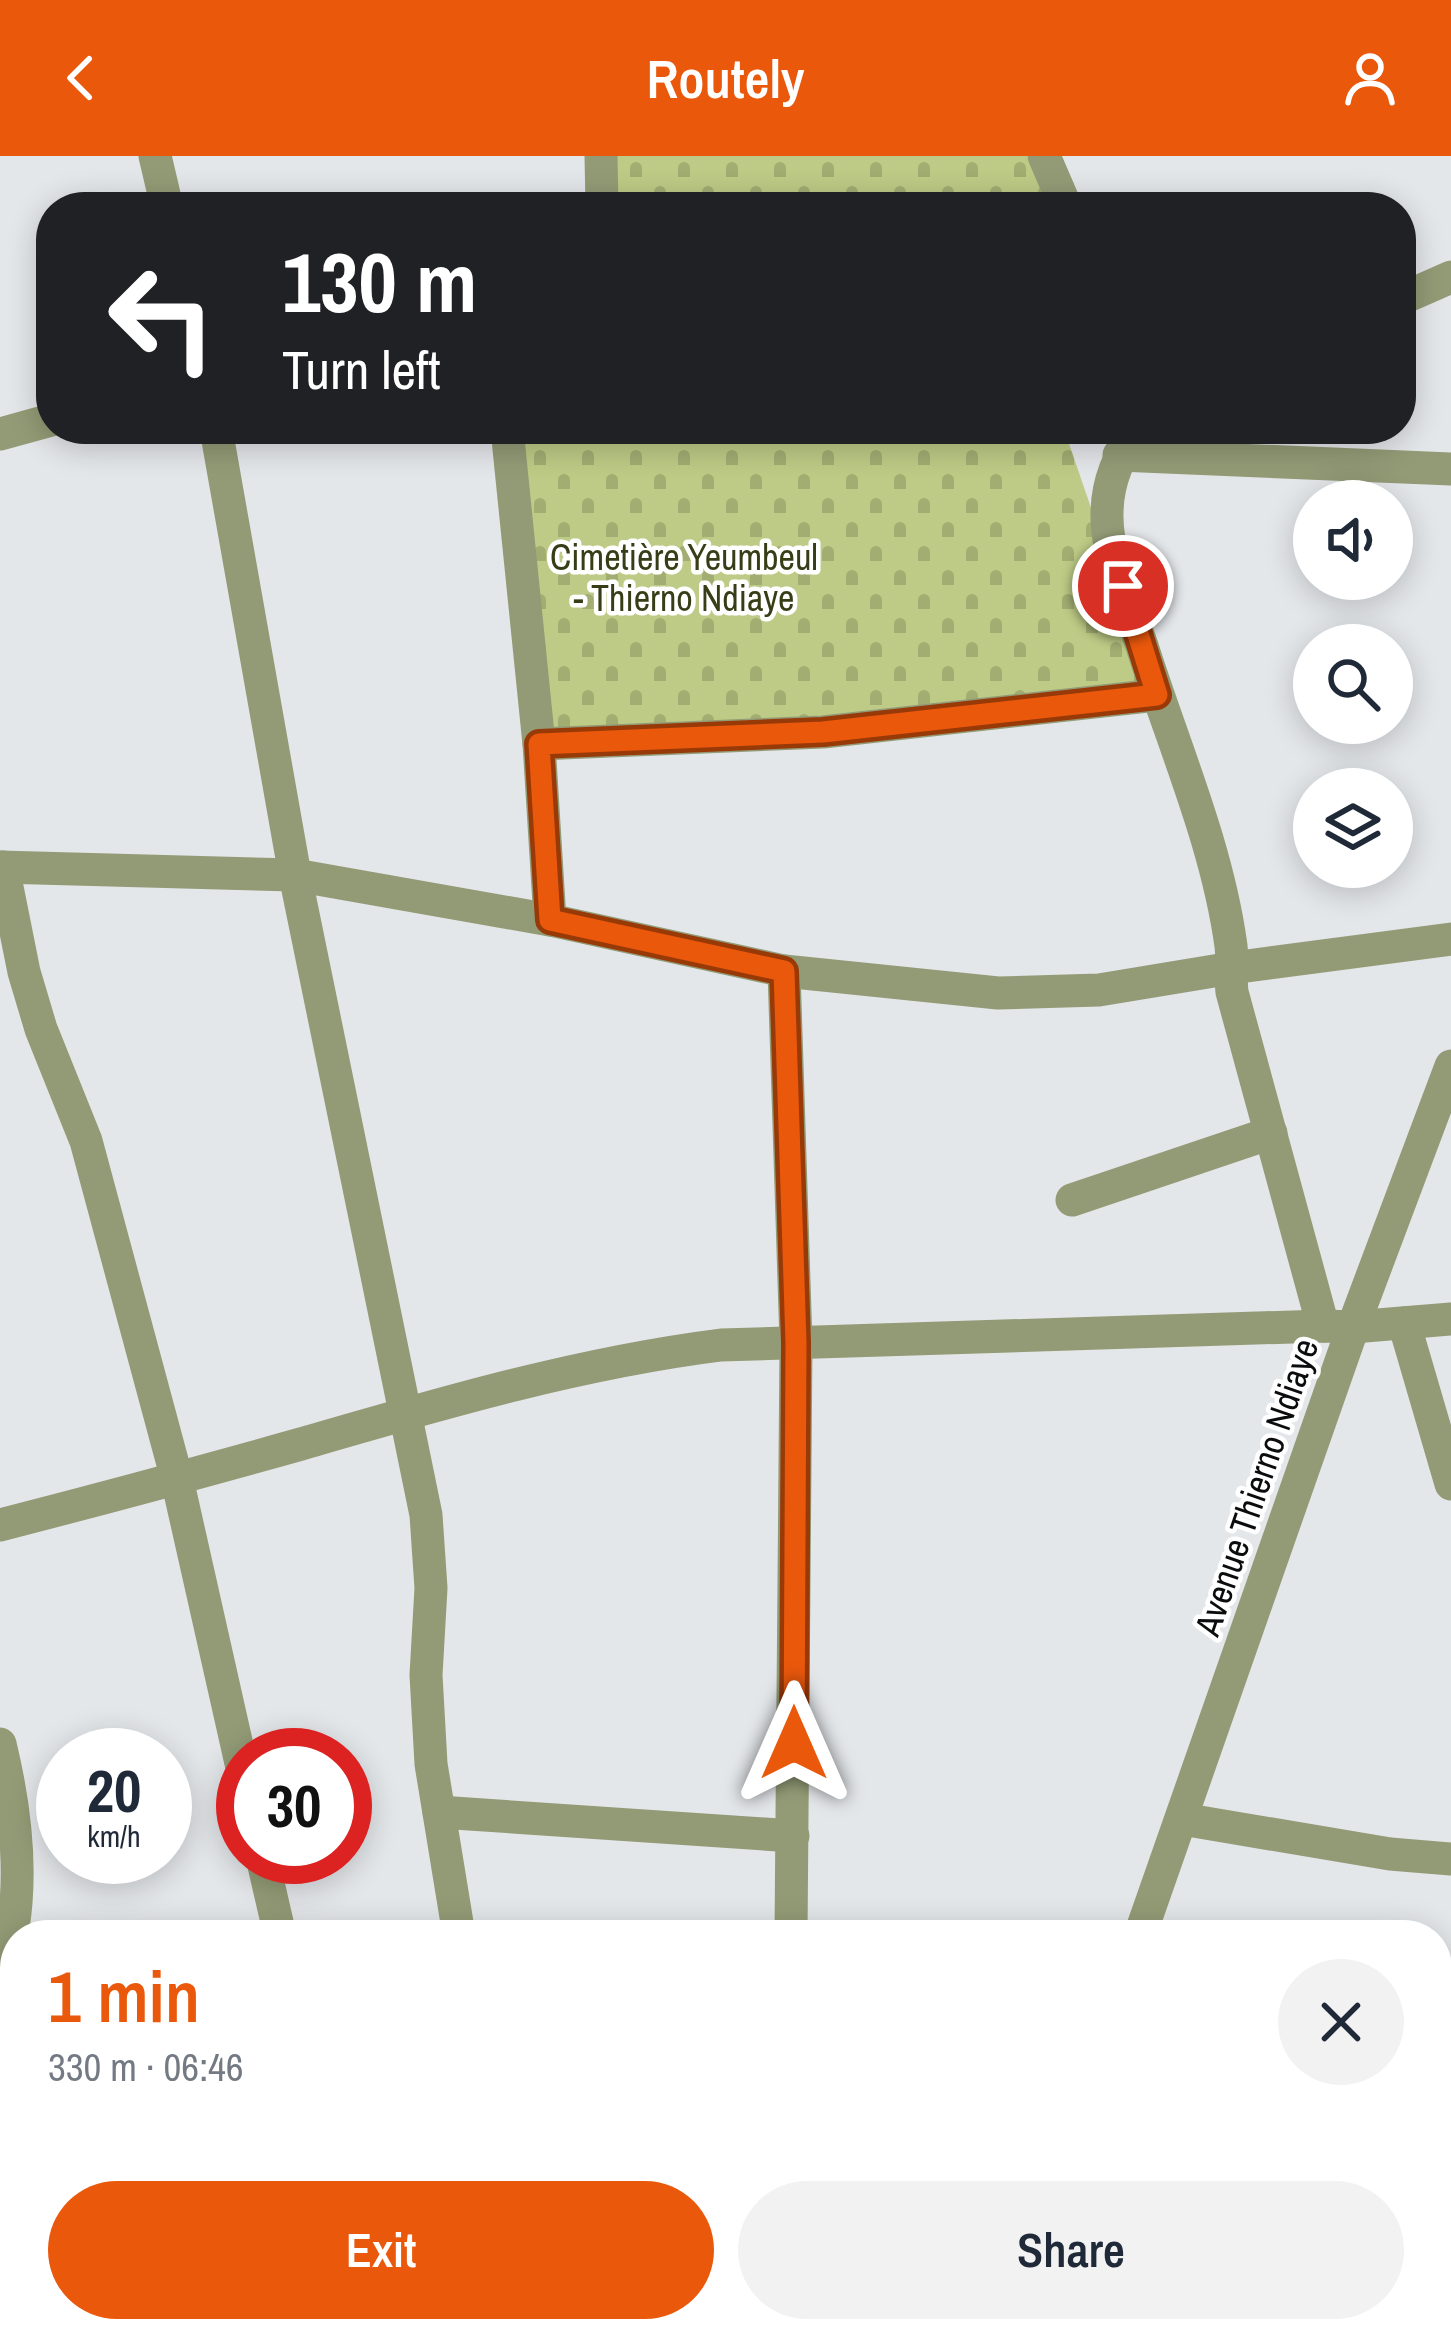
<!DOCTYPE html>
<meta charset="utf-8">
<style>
:root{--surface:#fff;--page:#f2f2f3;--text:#1f2937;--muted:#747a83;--accent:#ea580c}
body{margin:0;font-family:"Archivo Narrow",sans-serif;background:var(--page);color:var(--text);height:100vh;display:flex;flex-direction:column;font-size:45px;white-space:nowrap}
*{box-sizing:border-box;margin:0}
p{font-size:39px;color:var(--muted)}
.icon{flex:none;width:66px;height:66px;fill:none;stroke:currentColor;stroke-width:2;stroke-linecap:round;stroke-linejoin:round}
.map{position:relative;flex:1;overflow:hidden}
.details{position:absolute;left:0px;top:1764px;width:1452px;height:423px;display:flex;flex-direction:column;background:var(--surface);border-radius:48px 48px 0 0;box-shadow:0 6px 30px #0003}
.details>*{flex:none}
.hud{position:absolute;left:36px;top:36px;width:1380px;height:252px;border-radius:48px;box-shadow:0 6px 30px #0003;background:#202124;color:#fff;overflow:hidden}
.fabs{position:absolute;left:1293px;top:324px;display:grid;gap:24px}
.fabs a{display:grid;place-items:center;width:120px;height:120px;border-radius:50%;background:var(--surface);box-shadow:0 6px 30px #0003;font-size:60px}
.speed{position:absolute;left:36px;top:1572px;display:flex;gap:24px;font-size:60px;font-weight:700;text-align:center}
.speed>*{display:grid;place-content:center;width:156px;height:156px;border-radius:50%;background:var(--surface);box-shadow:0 6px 30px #0003;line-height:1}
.speed small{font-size:30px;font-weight:400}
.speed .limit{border:18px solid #d22;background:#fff;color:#111}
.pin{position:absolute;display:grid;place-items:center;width:102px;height:102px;color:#fff;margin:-51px;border:6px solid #fff;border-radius:50%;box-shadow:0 3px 12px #0007}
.me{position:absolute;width:132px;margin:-66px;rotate:0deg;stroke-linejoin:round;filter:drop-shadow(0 0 9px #0008)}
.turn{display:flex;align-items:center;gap:42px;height:252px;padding:0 48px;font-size:54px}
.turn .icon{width:156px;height:156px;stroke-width:2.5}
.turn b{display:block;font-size:84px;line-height:102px}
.round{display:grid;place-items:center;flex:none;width:126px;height:126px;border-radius:63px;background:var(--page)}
.head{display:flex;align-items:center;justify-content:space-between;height:204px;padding:0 48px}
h1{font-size:72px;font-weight:600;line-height:90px;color:var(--accent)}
.button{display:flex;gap:24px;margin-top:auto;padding:24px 48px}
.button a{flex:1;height:138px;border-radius:72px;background:var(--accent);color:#fff;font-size:48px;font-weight:600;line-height:138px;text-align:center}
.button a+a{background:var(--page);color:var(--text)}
header{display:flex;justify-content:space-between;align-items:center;height:156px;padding:0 48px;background:var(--accent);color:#fff;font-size:54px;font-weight:600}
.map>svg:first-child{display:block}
.cemetery{fill:url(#cemetery-stones)}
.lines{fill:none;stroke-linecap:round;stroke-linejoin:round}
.minor{stroke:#939b76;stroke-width:33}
.route-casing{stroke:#983908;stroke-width:30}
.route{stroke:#ea580c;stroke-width:21}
.labels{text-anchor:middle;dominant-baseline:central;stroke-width:9;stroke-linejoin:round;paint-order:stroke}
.park-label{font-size:36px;fill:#373d16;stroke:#fff}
.street-label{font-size:36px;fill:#0b0c0d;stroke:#fff}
</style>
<header><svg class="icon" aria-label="back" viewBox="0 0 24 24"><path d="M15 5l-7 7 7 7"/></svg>Routely<svg class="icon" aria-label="person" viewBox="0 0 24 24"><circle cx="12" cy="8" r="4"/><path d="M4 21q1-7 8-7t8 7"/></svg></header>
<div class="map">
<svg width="1451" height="2185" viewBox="0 0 1451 2185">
<defs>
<pattern id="cemetery-stones" width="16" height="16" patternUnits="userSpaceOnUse" patternTransform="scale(3)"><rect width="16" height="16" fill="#becb86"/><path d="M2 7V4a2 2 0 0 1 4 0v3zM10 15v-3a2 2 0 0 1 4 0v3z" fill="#a2ad72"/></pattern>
</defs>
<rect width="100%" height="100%" fill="#e4e7ea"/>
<!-- cemetery -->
<g class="cemetery">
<polygon points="616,0 1027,0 1051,51 616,51"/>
<polygon points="512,273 1064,273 1157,544 553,578"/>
</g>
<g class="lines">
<!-- minor -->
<g class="minor">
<polyline points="155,0 167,51"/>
<polyline points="601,0 602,51"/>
<polyline points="1044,0 1066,51"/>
<polyline points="1401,143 1451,121"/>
<polyline points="216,273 295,719 426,1359 431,1432 426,1519 431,1608 459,1779"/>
<polyline points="507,273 539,588 550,764"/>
<path d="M 1138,273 C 1119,298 1107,325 1107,358 C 1106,399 1129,451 1142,490 C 1173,589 1217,687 1231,790 C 1233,805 1230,820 1232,836 L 1323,1170"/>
<polyline points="0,278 51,264"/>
<polyline points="1119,299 1451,313"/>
<polyline points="539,588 823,576 1157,539"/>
<polyline points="0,711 295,719 550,764 784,815 998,837 1099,834 1232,812 1451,783"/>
<polyline points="3,711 24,816 41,873 86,985 177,1323 243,1616"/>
<polyline points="784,815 796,1187 791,1779"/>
<polyline points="1072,1044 1271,977"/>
<polyline points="1404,1167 1451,1328"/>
<path d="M 0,1369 C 101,1343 201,1316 301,1288 C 439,1248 578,1207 721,1189 L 1323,1170 L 1353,1171 L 1451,1163"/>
<path d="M 0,1588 C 18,1662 27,1749 0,1822"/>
<polyline points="439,1656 793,1680"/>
<polyline points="1182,1663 1390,1698 1451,1703"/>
<polyline points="262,1701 280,1779"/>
<polyline points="1140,1779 1353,1171 1451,910"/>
<polyline points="0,1858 15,1865"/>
<polyline points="0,2015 15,2023"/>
<polyline points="1437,2036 1451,2036"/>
<polyline points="609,2172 724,2185"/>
<polyline points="762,2185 763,2172"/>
<polyline points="998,2185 1003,2172"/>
</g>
</g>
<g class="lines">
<defs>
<polyline id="route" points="794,1587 796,1187 784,815 550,764 539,588 823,576 1157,539 1123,430"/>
</defs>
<!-- route casing -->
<use href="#route" class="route-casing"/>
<!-- route -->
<use href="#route" class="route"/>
</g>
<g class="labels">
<!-- park labels -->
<g class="park-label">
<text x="684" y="401">Cimetière Yeumbeul<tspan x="684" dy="41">- Thierno Ndiaye</tspan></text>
</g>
<!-- street labels -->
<g class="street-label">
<text transform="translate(1256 1331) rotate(-71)">Avenue Thierno Ndiaye</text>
</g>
</g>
</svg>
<div class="fabs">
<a><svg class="icon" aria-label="sound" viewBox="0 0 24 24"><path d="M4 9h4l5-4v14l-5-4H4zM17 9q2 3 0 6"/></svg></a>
<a><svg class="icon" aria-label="search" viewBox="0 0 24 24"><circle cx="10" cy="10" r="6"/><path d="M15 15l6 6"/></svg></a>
<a><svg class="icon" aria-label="layers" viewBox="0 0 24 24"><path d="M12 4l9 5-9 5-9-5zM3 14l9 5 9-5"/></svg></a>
</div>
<div class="speed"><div>20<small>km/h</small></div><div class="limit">30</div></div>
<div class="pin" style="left:1123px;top:430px;background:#d93025"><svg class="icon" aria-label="arrive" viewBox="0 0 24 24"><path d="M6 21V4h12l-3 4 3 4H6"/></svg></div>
<svg class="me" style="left:794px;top:1587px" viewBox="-20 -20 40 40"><path d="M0-17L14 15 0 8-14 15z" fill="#ea580c" stroke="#fff" stroke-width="4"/></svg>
<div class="hud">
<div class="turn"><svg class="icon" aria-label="left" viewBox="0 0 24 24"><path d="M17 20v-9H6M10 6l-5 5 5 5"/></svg><div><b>130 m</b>Turn left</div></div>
</div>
<section class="details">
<div class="head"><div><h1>1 min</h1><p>330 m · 06:46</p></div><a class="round"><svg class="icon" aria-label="close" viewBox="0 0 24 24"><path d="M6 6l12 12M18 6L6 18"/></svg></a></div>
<div class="button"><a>Exit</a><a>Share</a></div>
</section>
</div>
